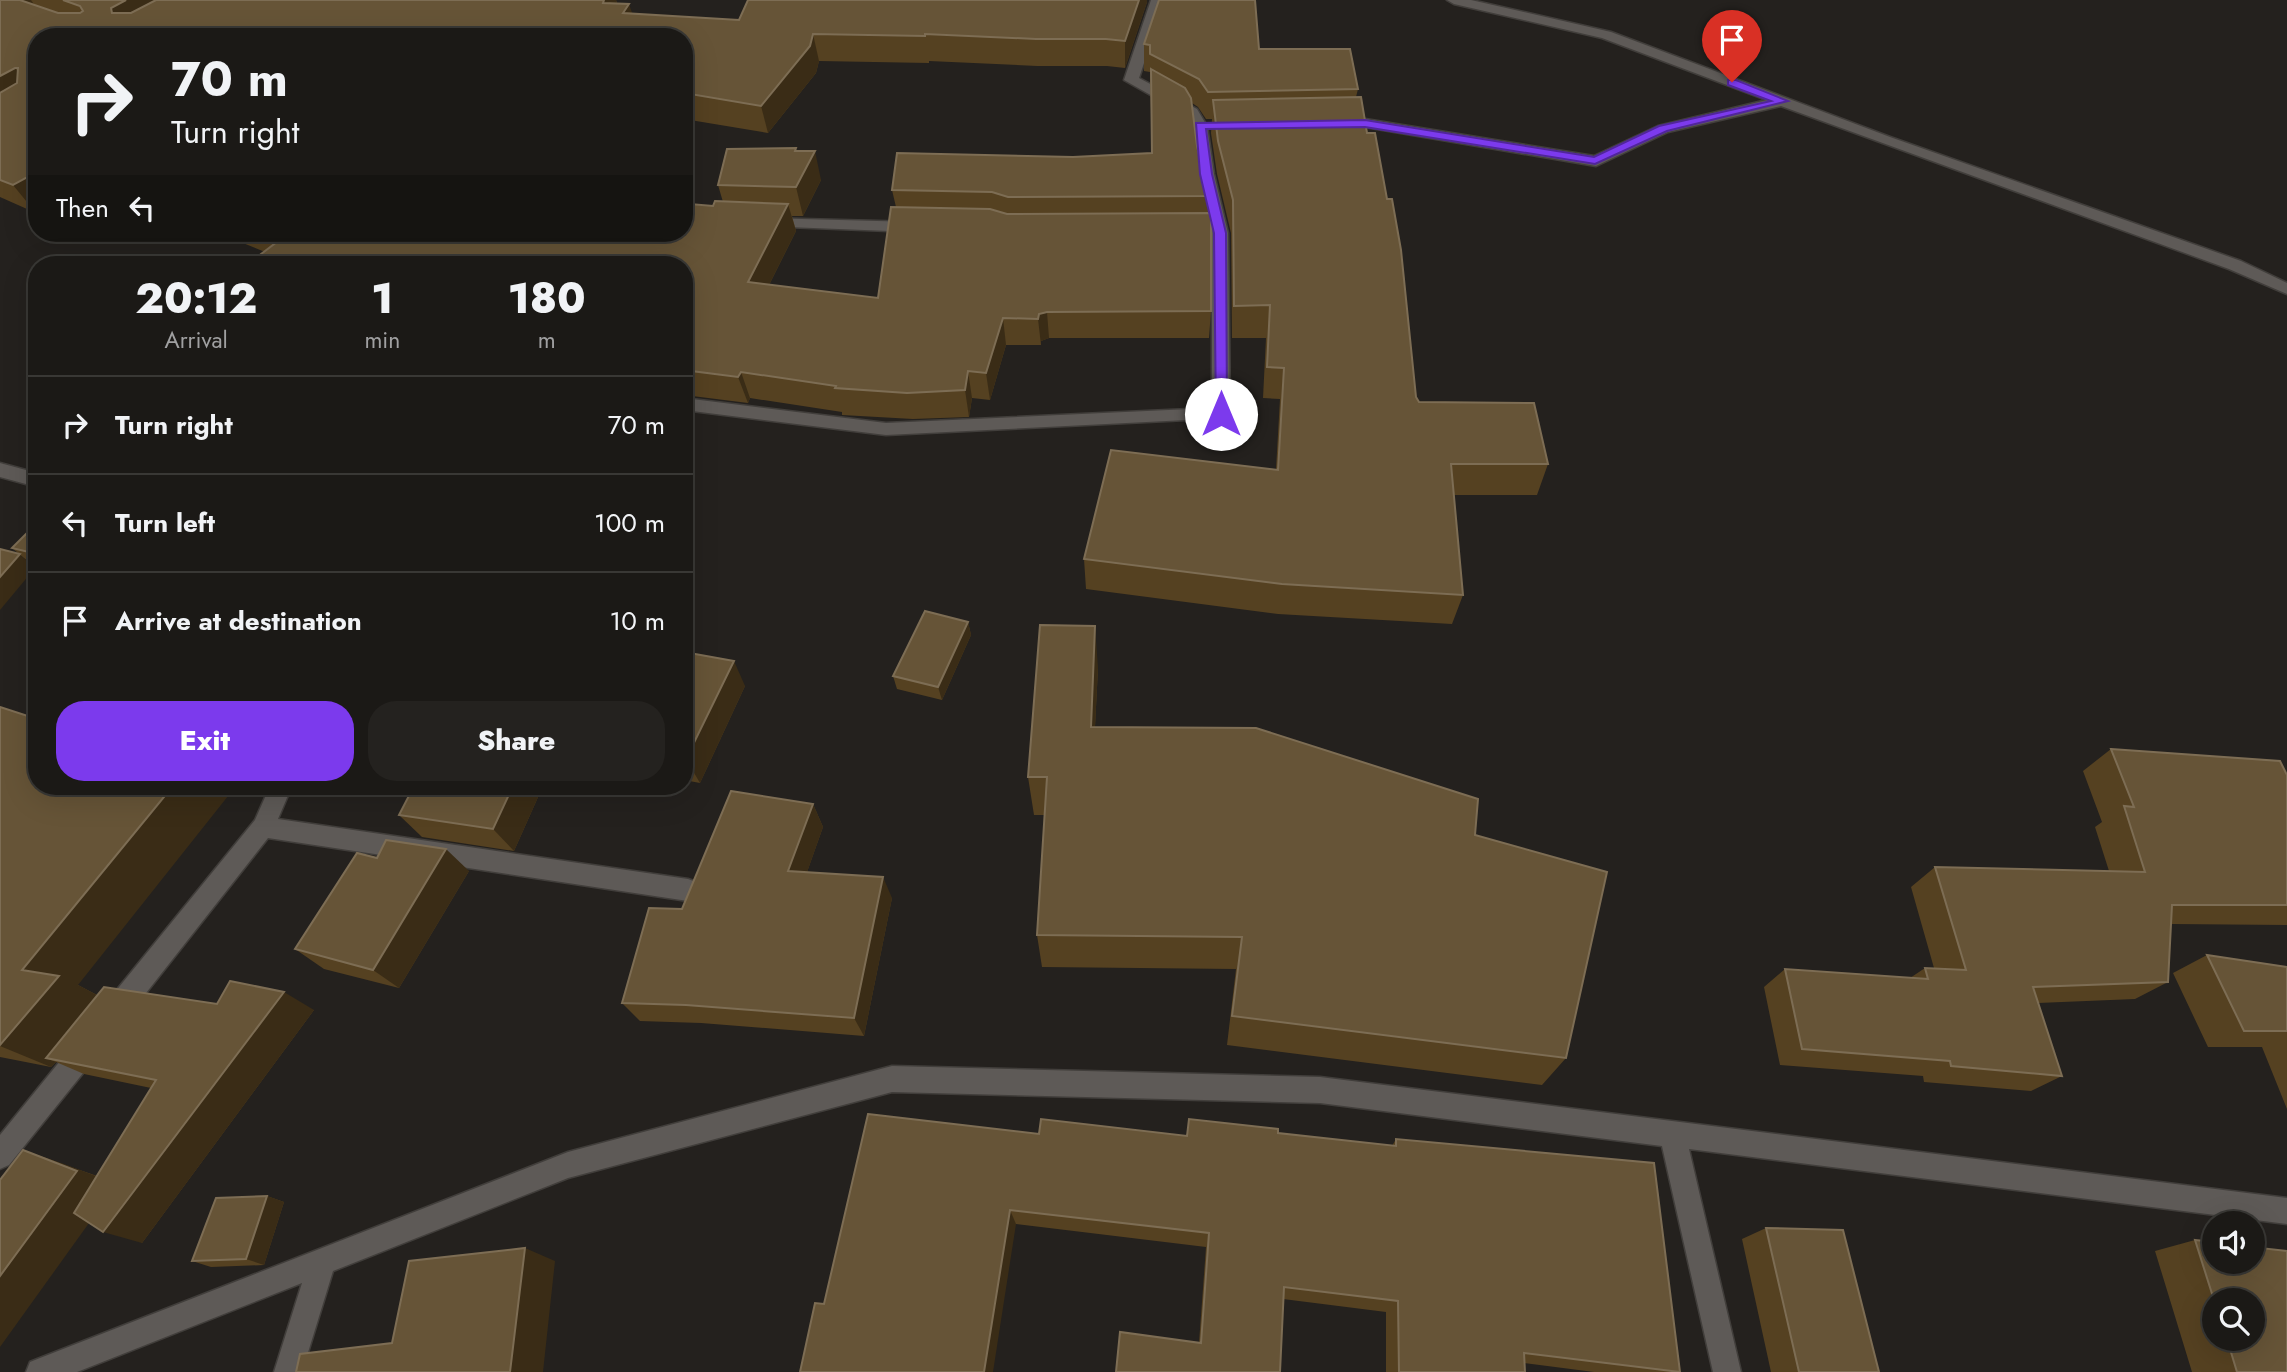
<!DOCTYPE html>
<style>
:root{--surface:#1b1916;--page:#24221f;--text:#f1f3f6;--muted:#a0a0a1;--line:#393835;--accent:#7c3aed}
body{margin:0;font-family:Jost,sans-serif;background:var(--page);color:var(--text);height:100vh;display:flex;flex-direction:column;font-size:26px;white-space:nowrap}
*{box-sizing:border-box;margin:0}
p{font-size:23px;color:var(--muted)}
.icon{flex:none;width:38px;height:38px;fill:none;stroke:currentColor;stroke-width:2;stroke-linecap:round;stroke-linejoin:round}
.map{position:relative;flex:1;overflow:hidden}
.sheet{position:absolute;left:28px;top:256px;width:665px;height:539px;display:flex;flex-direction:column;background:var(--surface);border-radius:28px;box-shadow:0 7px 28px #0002,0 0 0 2px var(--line)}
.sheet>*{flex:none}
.guide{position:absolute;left:28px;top:28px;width:665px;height:214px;border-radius:28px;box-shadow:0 7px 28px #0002,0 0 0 2px var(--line);background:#1b1916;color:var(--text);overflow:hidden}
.fabs{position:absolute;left:2202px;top:1211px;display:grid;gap:14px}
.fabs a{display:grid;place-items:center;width:63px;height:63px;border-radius:50%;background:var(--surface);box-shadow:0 7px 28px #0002,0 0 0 2px var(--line);font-size:35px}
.pin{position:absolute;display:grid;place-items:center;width:60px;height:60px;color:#fff;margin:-72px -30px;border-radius:50% 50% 50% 0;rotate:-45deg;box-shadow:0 0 7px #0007}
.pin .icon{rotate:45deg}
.me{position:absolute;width:77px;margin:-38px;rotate:0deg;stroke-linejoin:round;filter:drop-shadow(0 0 5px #0008)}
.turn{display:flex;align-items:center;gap:24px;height:147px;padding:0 28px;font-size:32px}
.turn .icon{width:91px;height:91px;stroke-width:2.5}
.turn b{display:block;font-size:49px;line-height:60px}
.then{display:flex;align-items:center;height:66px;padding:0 28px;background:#0003;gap:14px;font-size:26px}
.eta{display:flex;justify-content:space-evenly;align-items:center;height:119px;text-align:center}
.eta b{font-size:42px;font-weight:800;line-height:49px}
.button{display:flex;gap:14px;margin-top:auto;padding:14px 28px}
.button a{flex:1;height:80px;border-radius:28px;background:var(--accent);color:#fff;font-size:28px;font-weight:800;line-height:80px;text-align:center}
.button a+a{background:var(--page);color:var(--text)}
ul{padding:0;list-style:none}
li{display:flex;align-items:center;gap:21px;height:98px;padding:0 28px;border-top:2px solid var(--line)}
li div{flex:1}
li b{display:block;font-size:26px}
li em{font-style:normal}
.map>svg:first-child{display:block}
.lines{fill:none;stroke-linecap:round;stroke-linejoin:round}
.minor-casing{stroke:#413e3b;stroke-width:3}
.minor{fill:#5e5a57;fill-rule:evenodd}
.wall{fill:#554121;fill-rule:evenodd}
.shaded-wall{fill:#3a2c16}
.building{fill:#665437;stroke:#7d6d54;stroke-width:2}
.route{fill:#7c3aed;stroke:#51269a;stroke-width:2}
</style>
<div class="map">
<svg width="2287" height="1372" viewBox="0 0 2287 1372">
<rect width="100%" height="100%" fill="#24211e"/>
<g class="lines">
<defs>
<g id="minor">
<polygon points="1151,0 1165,0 1139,78 1197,109 1207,126 1214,174 1228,233 1230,414 1227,418 886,435 684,410 684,398 886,423 1212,408 1212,233 1198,174 1193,126 1186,115 1124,80"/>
<polygon points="1447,0 1471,0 1611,32 1890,137 2241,261 2287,283 2287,294 2229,269 1781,106 1668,132 1596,166 1365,127 1334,127 1332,124 1334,121 1365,119 1594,156 1658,126 1767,100 1602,38 1454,4"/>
<polygon points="765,218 915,222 923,227 915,232 759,226 757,223"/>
<polygon points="0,463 37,473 37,487 0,477"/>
<polygon points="270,786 292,786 278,819 688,879 696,882 700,890 696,898 688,901 268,838 124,1021 115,1024 106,1021 103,1012 106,1003 255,820"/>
<polygon points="87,1036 96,1039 100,1048 96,1057 9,1165 0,1169 0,1135 78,1039"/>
<polygon points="892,1066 1320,1077 2287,1198 2287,1224 1689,1149 1741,1372 1713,1372 1662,1146 1320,1103 892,1092 568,1178 333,1271 302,1372 274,1372 302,1283 77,1372 26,1372 30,1362 40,1358 568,1152"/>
</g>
</defs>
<!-- minor casing -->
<use href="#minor" class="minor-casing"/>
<!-- minor -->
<use href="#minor" class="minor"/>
</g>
<!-- wall -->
<g class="wall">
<polygon points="0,0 616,0 617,3 632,14 739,20 1147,2 1125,68 1107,66 1037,66 929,61 929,63 819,61 816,73 768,133 684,119 684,37 37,37 36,213 0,197"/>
<polygon points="1144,44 1259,49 1358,89 1356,97 1416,397 1419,402 1548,464 1537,495 1454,495 1463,595 1452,624 1278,614 1086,589 1084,559 1276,469 1280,399 1263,398 1266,338 1232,338 1231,233 1217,174 1211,133 1212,119 1206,119 1198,107 1192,103 1197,146 1209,196 1208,214 1211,311 1209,338 1049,338 1041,341 1041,345 1006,345 990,400 972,398 969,417 913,419 842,415 842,412 750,398 748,403 684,395 684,264 265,252 218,233 684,233 713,206 723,202 718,185 797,151 821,180 803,216 792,216 796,231 769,285 878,298 896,207 892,190 1073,157 1152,153 1150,72 1144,71"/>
<polygon points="37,523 37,569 12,548"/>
<polygon points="968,622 971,635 942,700 897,689 893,676"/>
<polygon points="684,652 745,686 700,783 684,780"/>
<polygon points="1098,668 1095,727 1475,835 1566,1058 1542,1085 1227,1045 1236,969 1042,967 1037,935 1045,815 1034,815 1028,777"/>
<polygon points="0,707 78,985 97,995 217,1004 314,1010 142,1243 23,1150 97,1176 151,1088 84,1074 56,1062 51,1067 0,1057"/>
<polygon points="2111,749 2287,775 2287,925 2171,924 2168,982 2135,999 2038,1003 2062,1076 2031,1091 1924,1082 1923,1076 1780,1065 1764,987 1785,969 1910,978 1925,968 1934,968 1911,887 1935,867 2109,871 2095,827 2102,822 2083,771"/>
<polygon points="543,786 514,851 422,837 399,815"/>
<polygon points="813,804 823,827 807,872 892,898 864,1036 701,1023 640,1021 622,1003 682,909"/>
<polygon points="377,858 469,871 399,988 324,969 295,949"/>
<polygon points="2207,955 2287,967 2287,1109 2262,1047 2208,1047 2173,973"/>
<polygon points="1278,1133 1392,1146 1396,1139 1680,1372 1594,1372 1524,1363 1525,1372 1386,1372 1386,1312 1283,1299 1280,1372 1199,1343 1206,1247 1016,1224 824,1304 1039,1134 1187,1136"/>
<polygon points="267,1196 284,1202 264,1265 211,1267 192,1261"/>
<polygon points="1766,1228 1879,1372 1771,1372 1742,1239"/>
<path d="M 2195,1240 L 2214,1242 L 2214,1262 L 2252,1262 L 2252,1247 L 2287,1251 L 2287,1372 L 2192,1372 L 2155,1251 ZM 2214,1300 L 2252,1300 L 2252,1339 L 2214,1339 Z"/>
</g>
<!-- shaded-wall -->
<g class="shaded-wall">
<polygon points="15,0 31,0 40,13"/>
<polygon points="126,0 195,0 129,35 112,13 111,8"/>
<polygon points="604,0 616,0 621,14 603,3"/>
<polygon points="1139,0 1147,0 1147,2 1125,68 1125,41"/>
<polygon points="629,4 638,30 623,13"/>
<polygon points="813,34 819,61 816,73 768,133 761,106"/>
<polygon points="15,68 36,95 0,116 0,76"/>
<polygon points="796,148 802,175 815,151 821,180 803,216 796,187"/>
<polygon points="37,172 37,212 36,213 13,185"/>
<polygon points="788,204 796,231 757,309 748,282"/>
<polygon points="1047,312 1049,338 1041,341 1041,345 1038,319 1039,314"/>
<polygon points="1003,318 1006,345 990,400 986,373"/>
<polygon points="968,371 972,398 969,417 965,390"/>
<polygon points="741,372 750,398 748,403 738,377"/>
<polygon points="19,554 35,568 0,610 0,577"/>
<polygon points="968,622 971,635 942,700 938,687"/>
<polygon points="1095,626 1098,668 1093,766 1091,727"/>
<polygon points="734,661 745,686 700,783 686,759"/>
<polygon points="173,786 236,786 78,985 106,1000 46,1058 56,1062 51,1067 0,1046 22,970"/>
<polygon points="513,786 543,786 514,851 493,829"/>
<polygon points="813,804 823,827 800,892 788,871"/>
<polygon points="446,849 469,871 399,988 373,970"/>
<polygon points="883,877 892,898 864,1036 854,1018"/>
<polygon points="284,992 314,1010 142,1243 103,1232"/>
<polygon points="23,1150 64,1164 117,1184 0,1347 0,1276"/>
<polygon points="267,1196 284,1202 264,1265 246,1259"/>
<polygon points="1010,1210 1016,1224 993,1372 984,1372"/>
<polygon points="525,1248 555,1261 543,1372 510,1372"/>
</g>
<!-- building -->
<g class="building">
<polygon points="0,0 20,0 58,13 80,13 83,11 80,6 63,0 126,0 111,8 112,13 131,13 156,0 604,0 603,3 629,4 623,13 739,20 748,0 1139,0 1125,41 1106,39 1036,39 925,34 925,36 813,34 810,46 761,106 684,93 684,37 37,37 37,172 13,185 0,180 0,93 17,83 18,68 15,68 0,76"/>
<polygon points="1159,0 1255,0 1259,49 1350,49 1358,89 1208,92 1199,79 1150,54 1150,45 1144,44"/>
<polygon points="1151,69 1185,88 1191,98 1197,146 1209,196 1008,197 992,192 892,190 897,153 1073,157 1152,153"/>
<polygon points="1361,97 1367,133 1375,133 1387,199 1392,199 1401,250 1416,397 1419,402 1534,403 1548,464 1451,464 1463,595 1282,584 1084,559 1111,450 1278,470 1284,368 1267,367 1270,305 1234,306 1233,200 1218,141 1213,100"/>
<polygon points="796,148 795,151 815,151 796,187 718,185 727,149"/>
<polygon points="715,201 788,204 748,282 878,298 891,207 990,209 1007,214 1211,213 1211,311 1047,312 1039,314 1038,319 1003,318 986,373 968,371 965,390 907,393 835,388 836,386 741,372 738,377 684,370 684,264 248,264 282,238 267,233 684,233 684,210 686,211 690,204 713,206"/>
<polygon points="37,523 37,554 12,548"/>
<polygon points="0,549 20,554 0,577"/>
<polygon points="925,611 968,622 938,687 893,676"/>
<polygon points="1040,625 1095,626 1091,727 1256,728 1478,799 1475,835 1607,872 1566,1058 1232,1016 1242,937 1037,935 1047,777 1028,777"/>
<polygon points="684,652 734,661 686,759 684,759"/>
<polygon points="0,707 37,719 37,786 173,786 22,970 59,976 0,1045"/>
<polygon points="2111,749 2280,761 2287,775 2287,905 2172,905 2168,982 2033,987 2062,1076 1951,1066 1950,1061 1802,1049 1785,969 1928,979 1925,968 1966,970 1935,867 2145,872 2124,806 2134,807"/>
<polygon points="414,786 513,786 493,829 399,815"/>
<polygon points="731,791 813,804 788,871 883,877 854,1018 686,1005 622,1003 649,908 682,909"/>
<polygon points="386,840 446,849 373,970 295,949 357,853 377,858"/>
<polygon points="2207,955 2287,967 2287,1031 2244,1031"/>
<polygon points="230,981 284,992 103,1232 74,1213 156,1080 46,1058 104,987 217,1004"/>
<polygon points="868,1114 1039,1134 1041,1119 1187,1136 1189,1119 1278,1129 1278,1133 1396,1146 1396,1139 1654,1163 1680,1372 1524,1353 1525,1372 1399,1372 1398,1301 1284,1287 1280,1372 1116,1372 1120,1332 1201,1343 1209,1233 1010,1210 984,1372 800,1372 815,1303 824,1304"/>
<polygon points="23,1150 77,1171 0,1276 0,1180"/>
<polygon points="267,1196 246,1259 192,1261 216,1198"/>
<polygon points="1766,1228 1843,1230 1879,1372 1799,1372"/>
<polygon points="2195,1240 2214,1242 2214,1262 2252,1262 2252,1247 2287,1251 2287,1372 2237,1372 2227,1339 2252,1339 2252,1300 2214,1300"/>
<polygon points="525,1248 510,1372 296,1372 300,1354 392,1343 409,1261"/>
</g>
<!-- route -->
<polygon class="route" points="1728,80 1736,80 1788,101 1667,131 1595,164 1365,127 1206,129 1212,174 1226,233 1227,414 1225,417 1216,417 1214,233 1200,174 1196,123 1365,120 1594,157 1659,126 1771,101 1728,85"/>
</svg>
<div class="fabs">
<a><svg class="icon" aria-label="sound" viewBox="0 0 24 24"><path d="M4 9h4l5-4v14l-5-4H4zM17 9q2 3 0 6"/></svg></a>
<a><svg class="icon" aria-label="search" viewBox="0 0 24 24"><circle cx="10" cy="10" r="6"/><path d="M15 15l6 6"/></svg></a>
</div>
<div class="pin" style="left:1732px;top:82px;background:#d93025"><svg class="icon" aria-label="arrive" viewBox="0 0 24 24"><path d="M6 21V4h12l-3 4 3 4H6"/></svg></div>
<svg class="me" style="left:1221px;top:414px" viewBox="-20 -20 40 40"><circle r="19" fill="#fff"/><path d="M0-13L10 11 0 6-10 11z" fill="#7c3aed"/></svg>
<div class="guide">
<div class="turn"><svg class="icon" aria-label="right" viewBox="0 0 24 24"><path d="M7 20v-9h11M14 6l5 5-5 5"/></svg><div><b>70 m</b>Turn right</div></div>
<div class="then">Then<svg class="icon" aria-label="left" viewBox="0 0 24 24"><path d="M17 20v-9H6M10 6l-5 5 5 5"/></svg></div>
</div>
<section class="sheet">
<div class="eta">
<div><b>20:12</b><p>Arrival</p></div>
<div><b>1</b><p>min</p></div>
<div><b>180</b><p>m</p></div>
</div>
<ul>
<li><svg class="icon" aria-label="right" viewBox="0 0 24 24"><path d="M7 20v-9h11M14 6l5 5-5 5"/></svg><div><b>Turn right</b></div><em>70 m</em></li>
<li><svg class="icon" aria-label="left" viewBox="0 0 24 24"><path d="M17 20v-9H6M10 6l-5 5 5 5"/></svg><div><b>Turn left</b></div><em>100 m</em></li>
<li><svg class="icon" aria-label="arrive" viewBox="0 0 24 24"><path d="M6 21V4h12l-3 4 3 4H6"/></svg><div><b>Arrive at destination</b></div><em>10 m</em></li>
</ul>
<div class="button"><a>Exit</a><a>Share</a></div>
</section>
</div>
